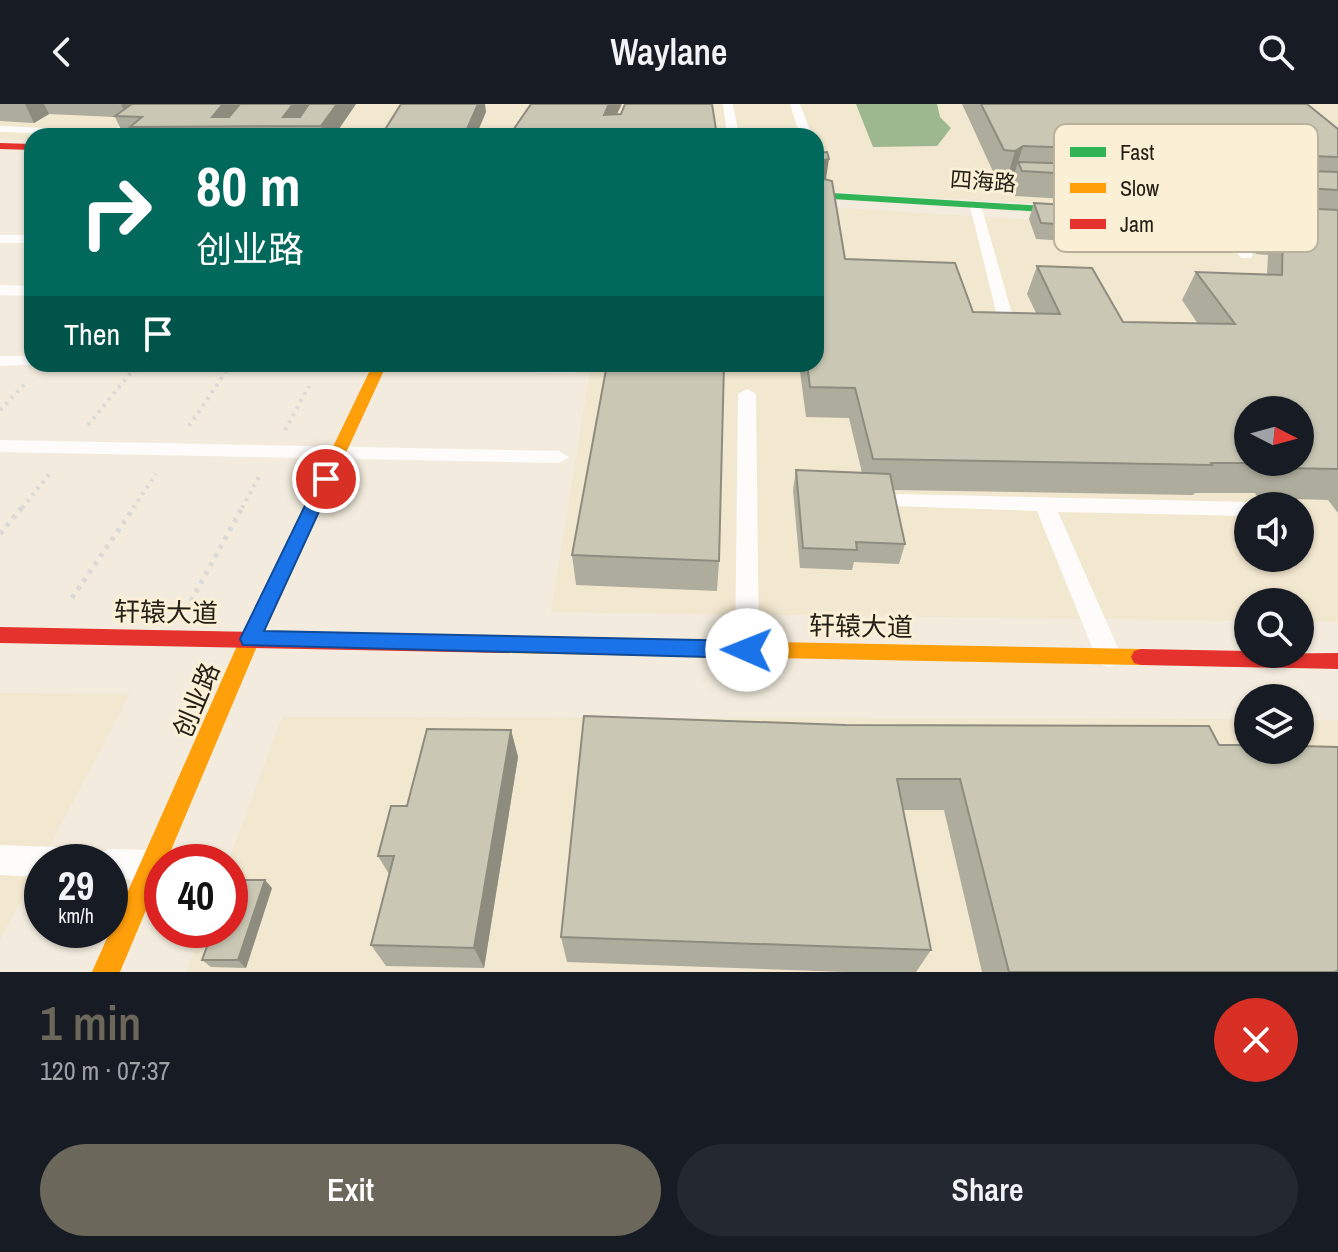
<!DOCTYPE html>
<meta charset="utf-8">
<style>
:root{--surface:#171b24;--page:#242831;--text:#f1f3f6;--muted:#9ea1a6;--accent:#6c675b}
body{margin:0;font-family:"Archivo Narrow","Noto Sans SC",sans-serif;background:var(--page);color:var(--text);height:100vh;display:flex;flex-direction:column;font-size:30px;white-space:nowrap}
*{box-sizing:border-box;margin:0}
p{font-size:26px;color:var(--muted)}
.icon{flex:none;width:44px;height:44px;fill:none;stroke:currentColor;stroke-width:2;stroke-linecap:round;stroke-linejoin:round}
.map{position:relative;height:868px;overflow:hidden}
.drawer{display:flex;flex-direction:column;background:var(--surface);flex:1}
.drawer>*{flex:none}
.hud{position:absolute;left:24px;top:24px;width:800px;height:244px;border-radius:24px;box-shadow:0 2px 6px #0004;background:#00695c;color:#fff;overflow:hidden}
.needle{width:52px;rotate:96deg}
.buttons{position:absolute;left:1234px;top:292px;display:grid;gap:16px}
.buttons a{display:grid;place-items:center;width:80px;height:80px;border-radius:50%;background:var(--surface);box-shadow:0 2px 6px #0004;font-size:40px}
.speed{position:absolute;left:24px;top:740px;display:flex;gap:16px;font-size:40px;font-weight:700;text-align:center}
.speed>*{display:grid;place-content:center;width:104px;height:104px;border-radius:50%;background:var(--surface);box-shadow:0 2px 6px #0004;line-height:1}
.speed small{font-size:20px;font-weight:400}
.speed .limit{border:12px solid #d22;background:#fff;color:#111}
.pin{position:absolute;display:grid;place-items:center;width:68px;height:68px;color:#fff;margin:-34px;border:4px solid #fff;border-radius:50%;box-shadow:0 2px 8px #0007}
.me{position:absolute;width:88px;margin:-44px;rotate:271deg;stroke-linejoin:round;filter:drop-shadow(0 0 6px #0008)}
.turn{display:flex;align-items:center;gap:28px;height:168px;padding:0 40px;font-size:36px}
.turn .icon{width:104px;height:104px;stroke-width:2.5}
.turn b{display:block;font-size:56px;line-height:68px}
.then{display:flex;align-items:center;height:76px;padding:0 40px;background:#0003;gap:16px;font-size:30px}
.round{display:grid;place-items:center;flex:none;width:84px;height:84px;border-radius:42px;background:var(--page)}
.summary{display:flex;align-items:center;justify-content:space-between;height:136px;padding:0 40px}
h1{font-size:48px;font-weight:600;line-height:60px;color:var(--accent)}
.button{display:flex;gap:16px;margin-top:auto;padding:16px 40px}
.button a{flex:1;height:92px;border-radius:48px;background:var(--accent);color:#fff;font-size:32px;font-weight:600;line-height:92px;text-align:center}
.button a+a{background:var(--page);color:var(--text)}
header{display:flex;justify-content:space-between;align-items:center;height:104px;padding:0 40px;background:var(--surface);font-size:36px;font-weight:600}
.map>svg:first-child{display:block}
.built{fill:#f2e7cf;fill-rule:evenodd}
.water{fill:#9db78e}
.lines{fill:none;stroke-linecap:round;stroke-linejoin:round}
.path-far1{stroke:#dcdad6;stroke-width:4;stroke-dasharray:3 5;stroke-linecap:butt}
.path{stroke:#dcdad6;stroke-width:5;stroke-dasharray:4 6;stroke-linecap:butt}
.lane{fill:#fdfcfa;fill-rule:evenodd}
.fast{fill:#30b455;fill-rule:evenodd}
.slow{fill:#ff9f0a;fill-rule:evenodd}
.jam{fill:#e5322d;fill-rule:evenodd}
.wall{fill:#aeac9c}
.shaded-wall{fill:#8d8c7f}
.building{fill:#cac8b5;stroke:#8d8c7f;stroke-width:2;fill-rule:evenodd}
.route{fill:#1a73e8;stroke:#114b97;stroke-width:2}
.labels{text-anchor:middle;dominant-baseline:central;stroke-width:6;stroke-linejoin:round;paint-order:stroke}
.far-street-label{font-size:22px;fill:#231f15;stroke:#fbefd6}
.street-label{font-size:26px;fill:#231f15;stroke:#fbefd6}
.key{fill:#fbefd6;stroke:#bab19c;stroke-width:2}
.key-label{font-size:22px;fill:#231f15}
</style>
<header><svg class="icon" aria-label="back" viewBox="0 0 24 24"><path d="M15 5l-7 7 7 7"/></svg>Waylane<svg class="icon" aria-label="search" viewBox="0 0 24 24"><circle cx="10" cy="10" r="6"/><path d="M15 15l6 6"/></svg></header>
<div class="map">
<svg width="1338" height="868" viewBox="0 0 1338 868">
<rect width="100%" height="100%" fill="#f3ecde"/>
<!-- built -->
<g class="built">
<polygon points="0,0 1338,0 1338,117 816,87 816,32 32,32 32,37 0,35"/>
<path d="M 816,102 L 1338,136 L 1338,518 L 1300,518 L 1300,498 L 1248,498 L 1248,517 L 551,508 L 591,260 L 816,260 ZM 1248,306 L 1300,306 L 1300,358 L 1248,358 ZM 1248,402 L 1300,402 L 1300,454 L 1248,454 Z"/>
<polygon points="0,589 130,590 0,836"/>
<polygon points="282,613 1248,615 1248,646 1300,646 1300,616 1338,616 1338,868 186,868 202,826 230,826 228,758"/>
</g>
<!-- water -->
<polygon class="water" points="856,0 937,0 940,13 951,24 937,42 873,43"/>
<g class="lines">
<!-- path-far1 -->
<g class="path-far1">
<polyline points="0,306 27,278"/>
<polyline points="88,321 138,260"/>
<polyline points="189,322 231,260"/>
<polyline points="285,326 309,282"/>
<polyline points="22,404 52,367"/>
<polyline points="133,404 156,370"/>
<polyline points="242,404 261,369"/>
</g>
<!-- path -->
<g class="path">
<polyline points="0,430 23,402"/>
<polyline points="72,494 135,402"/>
<polyline points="191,497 243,402"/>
</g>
<!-- lane -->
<g class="lane">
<polygon points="151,0 163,0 120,32 0,28 0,22 112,27"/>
<polygon points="723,0 733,0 739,32 727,32"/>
<polygon points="790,0 800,0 812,32 800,32"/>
<polygon points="969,98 981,101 1016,224 1014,228 1002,228 1000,224"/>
<polygon points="1215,114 1225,114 1253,151 1251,154 1241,154 1213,117"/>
<rect x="0" y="131" width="32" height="8"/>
<polygon points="0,181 32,182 32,192 0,191"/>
<polygon points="0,252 32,252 32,260 39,260 0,262"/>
<polygon points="281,260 580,260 584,264 575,269 290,265"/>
<polygon points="747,285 756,290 759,546 756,553 747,556 738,553 735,546 738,290"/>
<polygon points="0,336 559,347 569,353 559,359 0,348"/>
<polygon points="899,390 1248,398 1257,402 1248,402 1248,412 1058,408 1122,553 1118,560 1109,563 1100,560 1096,553 1037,407 892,402 888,397 892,392"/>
<polygon points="0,741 57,743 68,747 72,758 42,758 42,773 0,771"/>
<polygon points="110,745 151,746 162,750 165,758 162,758 162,772 151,776 110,775 110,758 96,758 99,749"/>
</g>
<!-- fast -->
<polygon class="fast" points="816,88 1092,105 1098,108 1092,111 816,94"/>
<!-- slow -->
<g class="slow">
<polygon points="1169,110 1338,120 1338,126 1165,115 1165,111"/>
<polygon points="373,260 387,260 260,535 166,758 162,758 162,768 120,868 92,868 240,535"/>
<polygon points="503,533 1141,545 1148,547 1151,553 1148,559 1141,561 503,549 496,547 493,541 496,535"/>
</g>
<!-- jam -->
<g class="jam">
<polygon points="0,39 32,40 32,46 0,45"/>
<polygon points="0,523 503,533 510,535 513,541 510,547 503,549 0,539"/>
<polygon points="1141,545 1248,547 1248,550 1338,549 1338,565 1141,561 1134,559 1131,553 1134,547"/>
</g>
</g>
<!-- wall -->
<g class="wall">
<polygon points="0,0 356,0 334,32 124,32 115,13 49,10 34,19 0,17"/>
<polygon points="962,0 1307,0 1338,25 1338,409 1328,396 1258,394 1255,389 1195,389 1193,391 893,386 905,440 899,460 854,458 852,466 800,464 793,386 796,366 862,369 849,314 806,313 799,260 816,260 816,49 826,76 845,155 973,208 1036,209 1027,190 1037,162 1123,218 1198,220 1182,196 1196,168 1267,170 1268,151 1256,150 1240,128 1251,107 1015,92 1010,83 1014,71 1007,75 996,74"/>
<polygon points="1034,99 1242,132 1233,148 1036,135 1029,115"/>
<polygon points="572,451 719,457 717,487 576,481"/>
<polygon points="846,621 1209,622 1338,868 982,868 944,706 903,706 931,846 916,868 845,868 567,858 561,833"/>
<polygon points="511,626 518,653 484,864 386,862 371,841 389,770 378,752 407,702"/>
<polygon points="272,784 246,864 211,863 202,856"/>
</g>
<!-- shaded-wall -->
<g class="shaded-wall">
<polygon points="25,0 44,0 49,10 34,19"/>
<polygon points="121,0 146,0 127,13"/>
<polygon points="223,0 247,0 229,22 212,13"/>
<polygon points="293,0 313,0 298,22 283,13"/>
<polygon points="337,0 356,0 334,32 324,32 321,22"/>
<polygon points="478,0 485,0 486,8 476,32 464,32"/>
<polygon points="609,0 622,0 606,32 604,11"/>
<polygon points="1023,42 1014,71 1007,75 1015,47"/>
<polygon points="829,55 825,81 816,82 816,58"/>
<polygon points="511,626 518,653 484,864 474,844"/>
<polygon points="265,776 272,784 246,864 238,856"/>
</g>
<!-- building -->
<g class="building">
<polygon points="132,0 223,0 212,13 229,13 240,0 293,0 283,13 300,13 309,0 337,0 321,22 130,23 142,13 115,12"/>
<polygon points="401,0 478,0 464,32 381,32"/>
<polygon points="531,0 609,0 604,11 621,10 625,0 712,0 717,32 509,32"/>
<polygon points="981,0 1307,0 1338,25 1338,53 1023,42 1015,47 1004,46"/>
<path d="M 827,48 L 829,55 L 816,58 L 816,73 L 832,77 L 845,155 L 955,159 L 973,208 L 1060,210 L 1037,162 L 1092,164 L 1123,218 L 1235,220 L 1196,168 L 1282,171 L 1283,124 L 1270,123 L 1253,102 L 1338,106 L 1338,365 L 1280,364 L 1276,359 L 1211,359 L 1212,361 L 873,355 L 855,284 L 810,283 L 807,260 L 816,260 L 816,187 L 819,187 L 816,164 L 816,49 ZM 1248,306 L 1300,306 L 1300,358 L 1248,358 Z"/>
<polygon points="1018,58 1338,68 1338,86 1022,67"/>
<polygon points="1034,99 1225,111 1242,132 1041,119"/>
<polygon points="607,260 724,260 719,457 572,451"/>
<polygon points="796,366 890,370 905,440 856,438 857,446 803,444"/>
<polygon points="584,612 846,621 1209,622 1219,641 1248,641 1248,646 1300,646 1300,642 1338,643 1338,866 1335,868 1009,868 960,675 897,675 931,846 561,833"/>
<polygon points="427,625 511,626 474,844 371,841 394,752 378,752 391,702 407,702"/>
<polygon points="231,776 265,776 238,856 202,856 213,826 230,826 230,780"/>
</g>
<!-- route -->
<polygon class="route" points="326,369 334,375 264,527 747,537 758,546 747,554 243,541 240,535 318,375"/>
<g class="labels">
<!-- far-street labels -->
<g class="far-street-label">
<text transform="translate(983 77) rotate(4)">四海路</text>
</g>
<!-- street labels -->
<g class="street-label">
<text transform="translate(166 508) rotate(1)">轩辕大道</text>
<text transform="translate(861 522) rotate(1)">轩辕大道</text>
<text transform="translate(196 596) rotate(-67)">创业路</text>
</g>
</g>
<!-- legend -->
<rect x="1054" y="20" width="264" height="128" rx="12" class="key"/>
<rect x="1070" y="43" width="36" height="10" fill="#30b455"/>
<rect x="1070" y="79" width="36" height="10" fill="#ff9f0a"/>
<rect x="1070" y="115" width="36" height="10" fill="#e5322d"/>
<g class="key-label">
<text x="1120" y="56">Fast</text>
<text x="1120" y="92">Slow</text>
<text x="1120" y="128">Jam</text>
</g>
</svg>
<div class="buttons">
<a><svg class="needle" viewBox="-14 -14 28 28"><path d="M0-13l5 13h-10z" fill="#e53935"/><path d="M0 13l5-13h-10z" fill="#9ea1a6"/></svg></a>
<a><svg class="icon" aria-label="sound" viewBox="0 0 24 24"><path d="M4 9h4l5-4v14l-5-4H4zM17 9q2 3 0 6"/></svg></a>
<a><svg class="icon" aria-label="search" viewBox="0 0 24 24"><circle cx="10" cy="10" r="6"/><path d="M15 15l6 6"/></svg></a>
<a><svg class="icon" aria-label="layers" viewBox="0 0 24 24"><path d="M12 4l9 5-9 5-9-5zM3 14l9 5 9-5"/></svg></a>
</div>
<div class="speed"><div>29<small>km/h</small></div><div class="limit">40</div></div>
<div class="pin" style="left:326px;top:375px;background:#d93025"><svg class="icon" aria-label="arrive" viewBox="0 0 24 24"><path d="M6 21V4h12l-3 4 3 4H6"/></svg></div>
<svg class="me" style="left:747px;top:546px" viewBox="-20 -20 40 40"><circle r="19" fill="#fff"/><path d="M0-13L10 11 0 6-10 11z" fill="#1a73e8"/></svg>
<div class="hud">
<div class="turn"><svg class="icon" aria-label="right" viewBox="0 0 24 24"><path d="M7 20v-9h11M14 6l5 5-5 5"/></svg><div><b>80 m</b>创业路</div></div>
<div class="then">Then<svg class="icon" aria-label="arrive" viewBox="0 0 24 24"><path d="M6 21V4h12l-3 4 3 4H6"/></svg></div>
</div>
</div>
<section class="drawer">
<div class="summary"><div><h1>1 min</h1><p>120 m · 07:37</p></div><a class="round" style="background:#d93025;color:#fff"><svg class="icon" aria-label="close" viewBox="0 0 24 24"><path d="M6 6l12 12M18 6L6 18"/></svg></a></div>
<div class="button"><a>Exit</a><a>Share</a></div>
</section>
